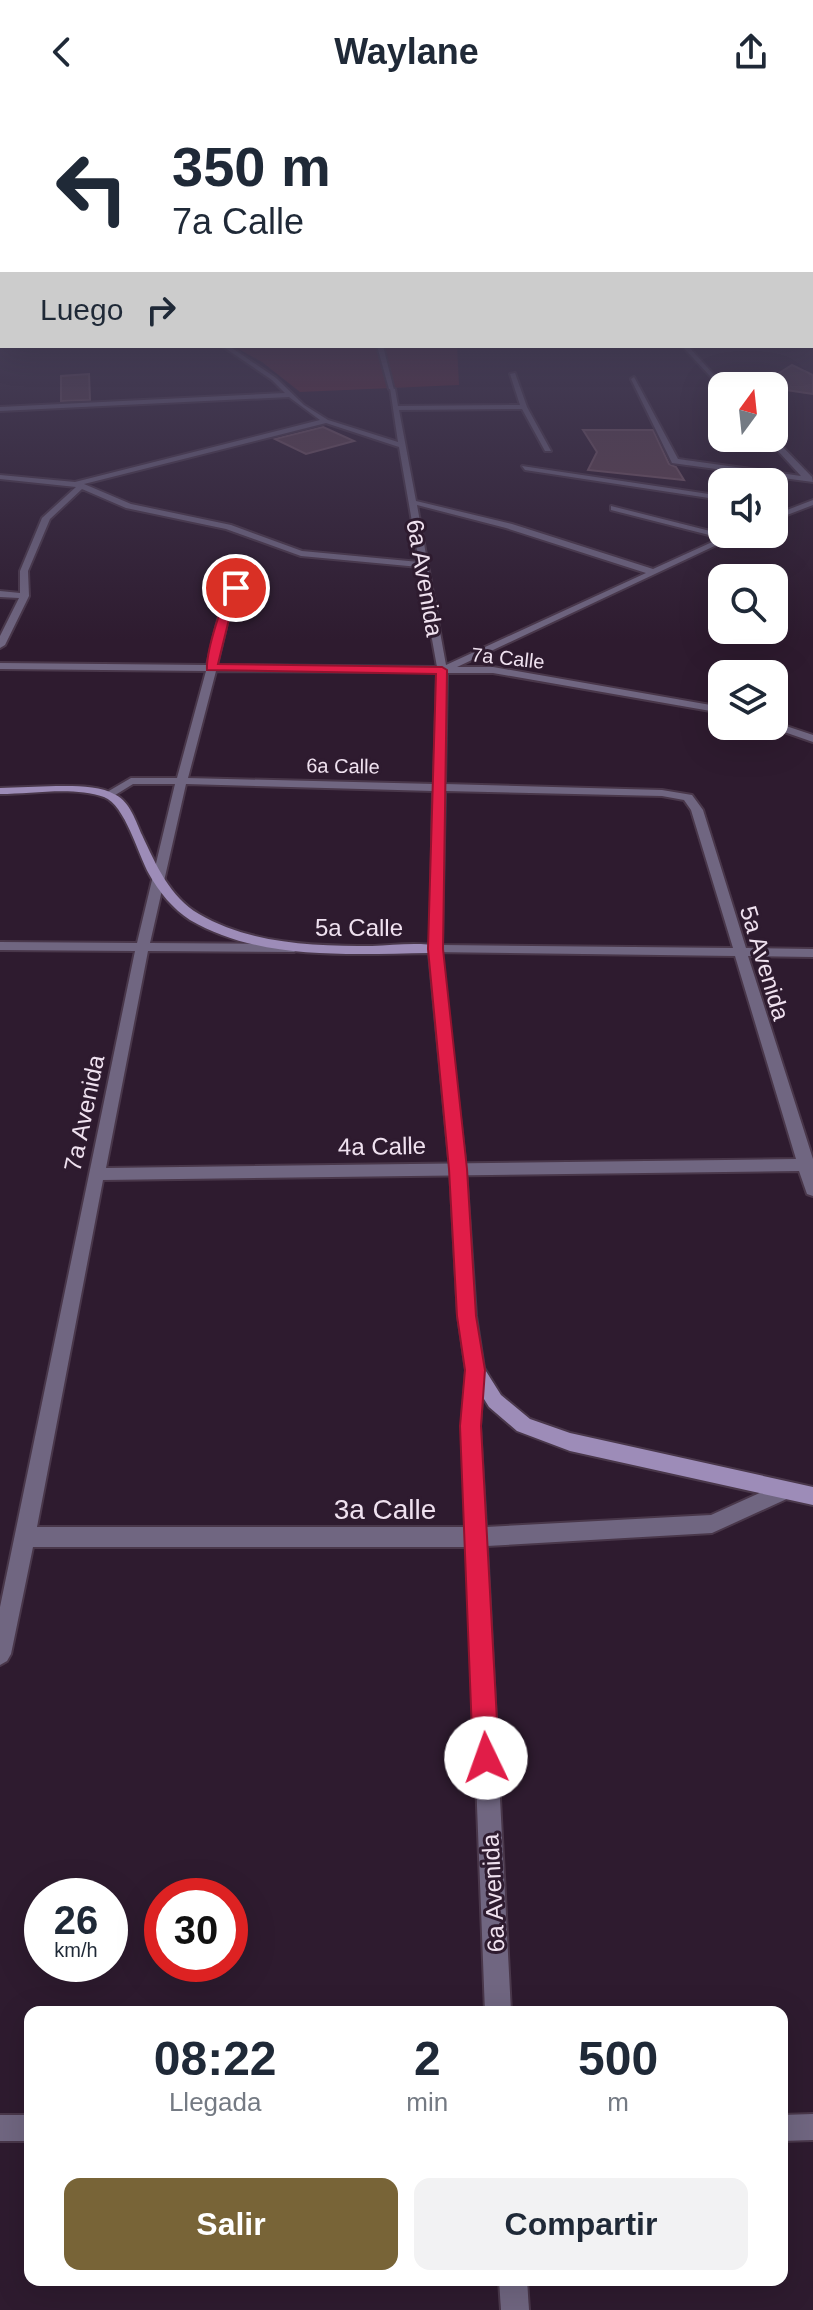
<!DOCTYPE html>
<html lang="es">
<style>
:root{--surface:#fff;--page:#f2f2f3;--text:#1f2937;--muted:#747a83;--accent:#786437}
body{margin:0;font-family:Helvetica,sans-serif;background:var(--page);color:var(--text);height:100vh;display:flex;flex-direction:column;font-size:30px;white-space:nowrap}
*{box-sizing:border-box;margin:0}
p{font-size:26px;color:var(--muted)}
.icon{flex:none;width:44px;height:44px;fill:none;stroke:currentColor;stroke-width:2;stroke-linecap:round;stroke-linejoin:round}
.map{position:relative;flex:1;overflow:hidden}
.details{position:absolute;left:24px;top:1902px;width:764px;height:280px;display:flex;flex-direction:column;background:var(--surface);border-radius:16px;box-shadow:0 8px 32px #0002}
.details>*{flex:none}
.hud{position:absolute;left:0px;top:0px;width:814px;height:244px;box-shadow:0 8px 32px #0002;background:#fff;color:var(--text);overflow:hidden}
.needle{width:52px;rotate:15deg}
.controls{position:absolute;left:708px;top:268px;display:grid;gap:16px}
.controls a{display:grid;place-items:center;width:80px;height:80px;border-radius:16px;background:var(--surface);box-shadow:0 8px 32px #0002;font-size:40px}
.speed{position:absolute;left:24px;top:1774px;display:flex;gap:16px;font-size:40px;font-weight:700;text-align:center}
.speed>*{display:grid;place-content:center;width:104px;height:104px;border-radius:50%;background:var(--surface);box-shadow:0 8px 32px #0002;line-height:1}
.speed small{font-size:20px;font-weight:400}
.speed .limit{border:12px solid #d22;background:#fff;color:#111}
.pin{position:absolute;display:grid;place-items:center;width:68px;height:68px;color:#fff;margin:-34px;border:4px solid #fff;border-radius:50%;box-shadow:0 2px 8px #0007}
.me{position:absolute;width:88px;margin:-44px;rotate:357deg;stroke-linejoin:round;filter:drop-shadow(0 0 6px #0008)}
.turn{display:flex;align-items:center;gap:28px;height:168px;padding:0 40px;font-size:36px}
.turn .icon{width:104px;height:104px;stroke-width:2.5}
.turn b{display:block;font-size:56px;line-height:68px}
.then{display:flex;align-items:center;height:76px;padding:0 40px;background:#0003;gap:16px;font-size:30px}
.eta{display:flex;justify-content:space-evenly;align-items:center;height:136px;text-align:center}
.eta b{font-size:48px;font-weight:700;line-height:56px}
.primary-button{display:flex;gap:16px;margin-top:auto;padding:16px 40px}
.primary-button a{flex:1;height:92px;border-radius:16px;background:var(--accent);color:#fff;font-size:32px;font-weight:700;line-height:92px;text-align:center}
.primary-button a+a{background:var(--page);color:var(--text)}
header{display:flex;justify-content:space-between;align-items:center;height:104px;padding:0 40px;background:var(--surface);font-size:36px;font-weight:700}
.map>svg:first-child{display:block}
.green{fill:#65222f}
.building{fill:#5e414f;stroke:#745664;stroke-width:2}
.lines{fill:none;stroke-linecap:round;stroke-linejoin:round}
.lane-casing{stroke:#49374a;stroke-width:4}
.street-casing{stroke:#49374a;stroke-width:4}
.secondary-casing{stroke:#49374a;stroke-width:4}
.lane{fill:#706681;fill-rule:evenodd}
.street{fill:#706681;fill-rule:evenodd}
.secondary{fill:#9d8cb8;fill-rule:evenodd}
.route{fill:#e11d48;stroke:#92132f;stroke-width:2}
.labels{text-anchor:middle;dominant-baseline:central;stroke-width:6;stroke-linejoin:round;paint-order:stroke}
.far-street-label{font-size:20px;fill:#efe1ef;stroke:#2e1b2f}
.street-label{font-size:24px;fill:#efe1ef;stroke:#2e1b2f}
.near-street-label{font-size:28px;fill:#efe1ef;stroke:#2e1b2f}
</style>
<header><svg class="icon" aria-label="back" viewBox="0 0 24 24"><path d="M15 5l-7 7 7 7"/></svg>Waylane<svg class="icon" aria-label="share" viewBox="0 0 24 24"><path d="M12 15V3M7 8l5-5 5 5M5 13v7h14v-7"/></svg></header>
<div class="map">
<svg width="813" height="2206" viewBox="0 0 813 2206">
<rect width="100%" height="100%" fill="#2e1b2f"/>
<!-- green -->
<polygon class="green" points="233,242 457,242 459,281 300,288 262,258"/>
<!-- building -->
<g class="building">
<polygon points="792,261 813,271 813,290 759,282"/>
<polygon points="89,270 90,296 61,297 61,272"/>
<polygon points="323,323 354,337 306,350 275,335"/>
<polygon points="583,326 653,326 669,360 676,363 684,376 588,366 597,348"/>
</g>
<g class="lines">
<defs>
<polygon id="lane" points="377,242 383,242 394,286 389,285"/>
<g id="street">
<polygon points="2,233 2,238 0,239 0,234"/>
<path d="M 222,242 L 229,242 L 276,274 L 304,301 L 328,316 L 398,338 L 390,284 L 395,285 L 398,302 L 520,301 L 510,270 L 515,269 L 527,303 L 551,347 L 545,347 L 522,305 L 399,306 L 416,397 L 512,420 L 653,465 L 721,434 L 611,406 L 611,402 L 722,430 L 740,430 L 457,563 L 493,563 L 722,603 L 722,609 L 493,569 L 447,569 L 445,680 L 662,686 L 692,691 L 703,706 L 746,844 L 813,845 L 813,853 L 748,852 L 813,1055 L 813,1092 L 807,1090 L 799,1067 L 103,1076 L 37,1423 L 466,1423 L 462,1322 L 466,1266 L 469,1260 L 475,1258 L 481,1260 L 484,1266 L 480,1322 L 486,1423 L 711,1411 L 784,1378 L 791,1381 L 794,1387 L 791,1393 L 712,1429 L 487,1442 L 511,1908 L 485,1908 L 467,1443 L 33,1443 L 11,1550 L 7,1557 L 0,1561 L 0,1503 L 135,847 L 0,846 L 0,838 L 137,839 L 175,680 L 133,680 L 112,693 L 102,691 L 131,674 L 177,674 L 206,567 L 0,565 L 0,559 L 207,561 C 213,539 219,495 236,481 L 240,484 L 229,511 L 217,561 L 437,563 L 419,463 L 301,452 L 226,425 L 126,404 L 82,385 L 50,415 L 28,467 L 29,492 L 5,541 L 0,544 L 0,532 L 19,494 L 0,493 L 0,487 L 20,489 L 20,467 L 42,414 L 76,383 L 0,375 L 0,371 L 75,378 L 320,316 L 289,293 L 0,307 L 0,303 L 285,289 L 272,276 ZM 326,319 L 399,343 L 419,458 L 302,447 L 231,421 L 131,400 L 84,380 ZM 417,401 L 506,424 L 646,469 L 446,561 ZM 216,567 L 437,568 L 434,680 L 188,674 ZM 186,680 L 433,687 L 430,848 L 735,852 L 796,1055 L 106,1064 L 148,847 L 294,848 L 300,844 L 294,840 L 150,839 ZM 445,687 L 662,692 L 684,696 L 691,706 L 733,844 L 442,841 Z"/>
<polygon points="682,242 688,242 724,282 722,285"/>
<polygon points="634,273 678,355 801,372 766,334 774,334 812,373 813,378 672,359 631,275"/>
<polygon points="522,362 722,392 722,396 525,366"/>
<polygon points="813,396 813,401 774,416 774,411"/>
<polygon points="774,618 813,631 813,638 770,623 774,622"/>
<polygon points="813,2010 813,2036 782,2037 782,2011"/>
<rect x="0" y="2011" width="30" height="26"/>
<polygon points="499,2176 527,2176 529,2206 501,2206"/>
</g>
<path id="secondary" d="M 56,682 C 75,682 99,681 116,691 C 130,698 136,718 142,731 C 156,761 170,793 199,810 C 250,840 314,842 372,842 C 394,841 418,838 440,842 L 466,1065 L 476,1212 L 484,1264 L 501,1291 L 530,1315 L 570,1329 L 813,1383 L 813,1401 L 570,1347 L 517,1327 L 489,1303 L 466,1266 L 458,1212 L 450,1065 L 429,849 C 351,850 260,857 190,816 C 173,805 159,788 149,770 C 138,750 125,701 104,693 C 73,682 32,690 0,690 L 0,684 Z"/>
</defs>
<!-- lane casing -->
<use href="#lane" class="lane-casing"/>
<!-- street casing -->
<use href="#street" class="street-casing"/>
<!-- secondary casing -->
<use href="#secondary" class="secondary-casing"/>
<!-- lane -->
<use href="#lane" class="lane"/>
<!-- street -->
<use href="#street" class="street"/>
<!-- secondary -->
<use href="#secondary" class="secondary"/>
</g>
<!-- sky -->
<linearGradient id="sky" x2="0" y2="1"><stop stop-color="#190f1a"/><stop offset="0.42" stop-color="#463f58"/><stop offset="1" stop-color="#463f58" stop-opacity="0"/></linearGradient>
<rect width="813" height="536" fill="url(#sky)"/>
<!-- route -->
<path class="route" d="M 236,481 L 241,484 L 230,511 L 218,560 L 442,563 L 447,566 L 443,845 L 467,1065 L 476,1212 L 485,1266 L 481,1322 L 499,1654 L 495,1663 L 486,1667 L 477,1663 L 473,1654 L 460,1322 L 465,1266 L 457,1212 L 449,1065 L 428,845 L 436,570 L 207,566 C 206,550 222,490 236,481 Z"/>
<g class="labels">
<!-- far-street labels -->
<g class="far-street-label">
<text transform="translate(508 554) rotate(6)">7a Calle</text>
<text transform="translate(343 662) rotate(1)">6a Calle</text>
</g>
<!-- street labels -->
<g class="street-label">
<text transform="translate(425 474) rotate(80)">6a Avenida</text>
<text x="359" y="823">5a Calle</text>
<text transform="translate(765 859) rotate(73)">5a Avenida</text>
<text transform="translate(84 1009) rotate(-78)">7a Avenida</text>
<text transform="translate(382 1042) rotate(-1)">4a Calle</text>
<text transform="translate(493 1789) rotate(-93)">6a Avenida</text>
</g>
<!-- near-street labels -->
<g class="near-street-label">
<text x="385" y="1405">3a Calle</text>
</g>
</g>
</svg>
<div class="controls">
<a><svg class="needle" viewBox="-14 -14 28 28"><path d="M0-13l5 13h-10z" fill="#e53935"/><path d="M0 13l5-13h-10z" fill="#747a83"/></svg></a>
<a><svg class="icon" aria-label="sound" viewBox="0 0 24 24"><path d="M4 9h4l5-4v14l-5-4H4zM17 9q2 3 0 6"/></svg></a>
<a><svg class="icon" aria-label="search" viewBox="0 0 24 24"><circle cx="10" cy="10" r="6"/><path d="M15 15l6 6"/></svg></a>
<a><svg class="icon" aria-label="layers" viewBox="0 0 24 24"><path d="M12 4l9 5-9 5-9-5zM3 14l9 5 9-5"/></svg></a>
</div>
<div class="speed"><div>26<small>km/h</small></div><div class="limit">30</div></div>
<div class="pin" style="left:236px;top:484px;background:#d93025"><svg class="icon" aria-label="arrive" viewBox="0 0 24 24"><path d="M6 21V4h12l-3 4 3 4H6"/></svg></div>
<svg class="me" style="left:486px;top:1654px" viewBox="-20 -20 40 40"><circle r="19" fill="#fff"/><path d="M0-13L10 11 0 6-10 11z" fill="#e11d48"/></svg>
<div class="hud">
<div class="turn"><svg class="icon" aria-label="left" viewBox="0 0 24 24"><path d="M17 20v-9H6M10 6l-5 5 5 5"/></svg><div><b>350 m</b>7a Calle</div></div>
<div class="then">Luego<svg class="icon" aria-label="right" viewBox="0 0 24 24"><path d="M7 20v-9h11M14 6l5 5-5 5"/></svg></div>
</div>
<section class="details">
<div class="eta">
<div><b>08:22</b><p>Llegada</p></div>
<div><b>2</b><p>min</p></div>
<div><b>500</b><p>m</p></div>
</div>
<div class="primary-button"><a>Salir</a><a>Compartir</a></div>
</section>
</div>
